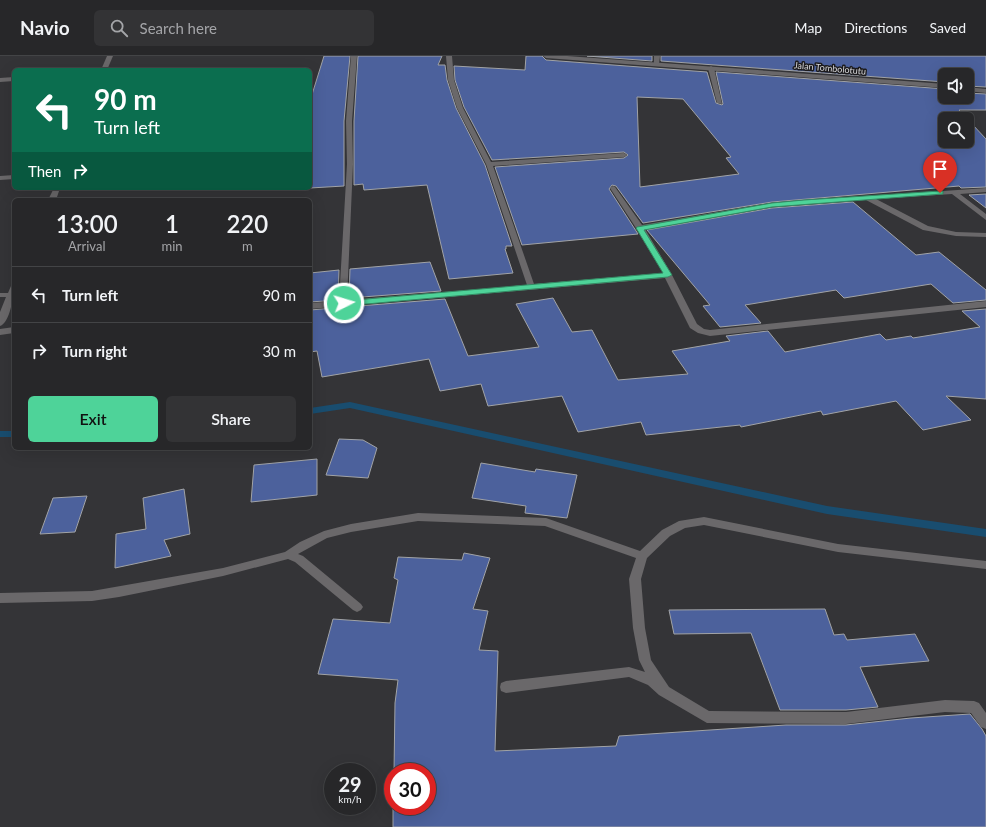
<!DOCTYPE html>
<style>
:root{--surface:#272729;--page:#333335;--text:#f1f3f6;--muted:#a4a5a8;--line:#434446;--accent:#4ed399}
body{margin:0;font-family:Lato,sans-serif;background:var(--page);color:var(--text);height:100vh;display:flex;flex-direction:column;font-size:15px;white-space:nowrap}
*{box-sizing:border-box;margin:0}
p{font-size:13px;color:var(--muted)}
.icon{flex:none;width:22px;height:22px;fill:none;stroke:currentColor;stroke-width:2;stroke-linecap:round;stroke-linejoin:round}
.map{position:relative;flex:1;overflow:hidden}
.details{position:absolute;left:12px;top:142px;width:300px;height:252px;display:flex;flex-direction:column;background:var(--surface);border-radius:6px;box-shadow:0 4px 16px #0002,0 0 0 1px var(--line)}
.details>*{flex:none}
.hud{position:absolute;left:12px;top:12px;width:300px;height:122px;border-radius:6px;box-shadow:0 4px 16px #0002,0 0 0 1px var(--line);background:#0b6e4f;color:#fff;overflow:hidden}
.buttons{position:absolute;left:938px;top:12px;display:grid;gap:8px}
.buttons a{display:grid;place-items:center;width:36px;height:36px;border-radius:6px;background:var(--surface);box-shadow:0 4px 16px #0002,0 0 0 1px var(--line);font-size:20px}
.speed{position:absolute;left:324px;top:707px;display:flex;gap:8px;font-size:20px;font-weight:700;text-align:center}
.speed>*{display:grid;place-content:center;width:52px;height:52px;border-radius:50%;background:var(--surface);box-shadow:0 4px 16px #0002,0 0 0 1px var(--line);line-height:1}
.speed small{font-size:10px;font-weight:400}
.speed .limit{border:6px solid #d22;background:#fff;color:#111}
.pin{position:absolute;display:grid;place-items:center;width:34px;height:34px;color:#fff;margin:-41px -17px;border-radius:50% 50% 50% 0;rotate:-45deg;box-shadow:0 0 4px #0007}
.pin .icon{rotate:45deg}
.me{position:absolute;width:44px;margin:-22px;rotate:85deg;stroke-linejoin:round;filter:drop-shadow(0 0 3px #0008)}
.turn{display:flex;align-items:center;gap:14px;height:84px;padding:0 16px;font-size:18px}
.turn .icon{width:52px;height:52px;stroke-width:2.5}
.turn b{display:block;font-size:28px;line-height:34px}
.then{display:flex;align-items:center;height:38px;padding:0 16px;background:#0003;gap:8px;font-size:15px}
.eta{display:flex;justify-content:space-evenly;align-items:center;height:68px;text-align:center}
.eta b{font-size:24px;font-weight:600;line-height:28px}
.button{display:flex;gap:8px;margin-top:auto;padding:8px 16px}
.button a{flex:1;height:46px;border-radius:6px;background:var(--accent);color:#111;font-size:16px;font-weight:600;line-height:46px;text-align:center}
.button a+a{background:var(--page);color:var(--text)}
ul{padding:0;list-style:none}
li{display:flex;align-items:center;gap:12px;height:56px;padding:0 16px;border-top:1px solid var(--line)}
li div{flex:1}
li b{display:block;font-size:15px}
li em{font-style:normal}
header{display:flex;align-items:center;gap:24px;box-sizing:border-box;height:56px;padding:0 20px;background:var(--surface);border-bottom:1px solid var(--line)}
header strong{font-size:19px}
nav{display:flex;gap:22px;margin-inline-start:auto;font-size:14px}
.search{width:280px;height:36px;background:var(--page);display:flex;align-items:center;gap:10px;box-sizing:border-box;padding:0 14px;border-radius:6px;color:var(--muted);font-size:15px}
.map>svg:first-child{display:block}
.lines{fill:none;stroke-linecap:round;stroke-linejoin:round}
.stream{fill:#194d6f;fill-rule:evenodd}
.building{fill:#4c619c;stroke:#a1a3a6;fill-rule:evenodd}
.minor{fill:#6a686a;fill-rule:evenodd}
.tertiary{fill:#6a686a;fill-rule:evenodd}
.route{fill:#4ed399;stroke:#338963}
.labels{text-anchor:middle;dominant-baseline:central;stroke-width:3;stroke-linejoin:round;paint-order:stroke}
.far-street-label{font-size:9px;fill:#dadadc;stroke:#1c1b1d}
</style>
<header>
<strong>Navio</strong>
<div class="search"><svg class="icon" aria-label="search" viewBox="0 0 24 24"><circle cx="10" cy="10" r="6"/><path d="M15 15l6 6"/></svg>Search here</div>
<nav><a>Map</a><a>Directions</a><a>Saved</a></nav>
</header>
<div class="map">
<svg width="986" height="771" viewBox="0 0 986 771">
<rect width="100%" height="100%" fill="#343437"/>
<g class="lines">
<!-- stream -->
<g class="stream">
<polygon points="350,346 827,450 986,473 986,481 827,458 350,352 310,358 310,352"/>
<rect x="0" y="375" width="14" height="6"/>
</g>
</g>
<!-- building -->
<g class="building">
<polygon points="324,0 350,0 344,65 344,130 310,132 310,45"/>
<polygon points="358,0 442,0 438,9 445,9 447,24 456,52 485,109 512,190 506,190 506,193 505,193 513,217 449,223 427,129 364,134 363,128 354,129 354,65"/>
<path d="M 526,0 L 542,0 L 546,4 L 707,16 L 716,47 L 722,49 L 723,48 L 716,16 L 945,33 L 945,41 L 967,41 L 967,37 L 986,38 L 986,54 L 959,54 L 986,83 L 986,131 L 961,132 L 959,130 L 772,146 L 643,167 L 616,130 L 612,129 L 609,133 L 638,178 L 522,189 L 495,111 L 624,102 L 628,99 L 624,96 L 492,104 L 464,51 L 455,24 L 454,10 L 525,14 ZM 637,41 L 683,43 L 731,101 L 726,102 L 739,118 L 640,131 ZM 945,63 L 967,63 L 967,85 L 945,85 Z"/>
<polygon points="587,0 652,0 652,5"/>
<polygon points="661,0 986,0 986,31 967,30 967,19 945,19 945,26 661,5"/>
<polygon points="986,138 986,152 969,139"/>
<polygon points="853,146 916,199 939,196 986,234 986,244 953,247 931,228 844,242 836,234 745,249 761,267 720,271 703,250 710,249 647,174 772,152"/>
<polygon points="430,206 441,235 349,242 350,213"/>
<polygon points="339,214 338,244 310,246 310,217"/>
<polygon points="553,242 572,276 592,274 618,324 688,318 672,295 730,285 726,280 768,275 785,296 880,278 886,284 911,280 913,282 980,271 962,255 986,253 986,343 946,340 971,364 923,374 896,345 823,359 821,355 741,371 740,369 646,379 641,366 578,376 562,340 488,350 481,328 440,335 429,303 322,321 317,295 310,296 310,254 445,243 468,300 539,291 516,248"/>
<polygon points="339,383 363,384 377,392 368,422 326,419"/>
<polygon points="317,403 317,439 251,446 254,409"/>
<polygon points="481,407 535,416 536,413 577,419 567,462 525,457 526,450 472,442"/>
<polygon points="184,433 190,478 164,484 171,500 115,512 116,478 146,473 143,442"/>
<polygon points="87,440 75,476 40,478 53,442"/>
<polygon points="464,497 490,502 473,553 488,555 479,594 498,595 495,695 616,690 619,680 786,669 846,669 911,662 970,658 982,673 986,680 986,771 393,771 393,750 427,750 427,716 394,716 395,647 398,624 318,618 333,563 390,567 398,524 394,522 398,501 462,504"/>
<polygon points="825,553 834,579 844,578 847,584 915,578 929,605 860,611 878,651 846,654 780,654 751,577 674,578 669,554"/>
</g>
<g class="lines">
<!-- minor -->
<g class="minor">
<polygon points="107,0 113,0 107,14 101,14"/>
<polygon points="351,0 357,0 352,65 353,108 347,244 527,229 486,108 457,52 448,24 446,0 452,0 454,24 463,52 491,106 624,97 627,99 624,101 493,110 534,228 663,217 636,172 610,132 613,130 615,131 642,169 772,147 986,132 986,136 960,138 986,158 986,164 952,138 876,143 928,170 956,176 986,177 986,181 956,180 923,174 866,144 772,151 645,173 672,219 697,268 704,273 710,274 986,245 986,251 710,280 698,277 690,272 665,222 310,253 310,247 339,245 347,108 346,65"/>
<polygon points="654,0 660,0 659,8 654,7"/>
<polygon points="711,10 714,12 722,48 717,47 708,12"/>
<polygon points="14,21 14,25 0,26 0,22"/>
<polygon points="14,119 14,123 0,124 0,120"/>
<polygon points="54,132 60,132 56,144 48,144"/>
<path d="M 11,230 L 14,230 C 14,239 10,267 0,270 L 0,256 L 6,241 L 0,241 L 0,237 L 8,237 Z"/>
<polygon points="14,271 14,277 0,279 0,273"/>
<polygon points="418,457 546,462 640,495 662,474 679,465 704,461 838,488 986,505 986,513 838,496 704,469 685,472 670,480 647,502 641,523 645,572 651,604 669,631 709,655 846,656 945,644 974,645 979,647 986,657 986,673 981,671 971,657 945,656 846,668 707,667 659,639 648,629 629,621 506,637 501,635 500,631 501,627 506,625 629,611 645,616 639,604 633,572 629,523 636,502 545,470 418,465 351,476 327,482 298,498 303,500 361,548 363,551 361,554 357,556 353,554 295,506 288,503 223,520 119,541 92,545 0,547 0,537 92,535 223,512 285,496 300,486 324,475 351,468"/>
</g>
<!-- tertiary -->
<g class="tertiary">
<polygon points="543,0 567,0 945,28 945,32 546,2"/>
<polygon points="967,31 986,33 986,37 967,35"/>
</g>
</g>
<!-- route -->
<polygon class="route" points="940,135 943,135 943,138 772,151 644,174 672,219 668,221 344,250 340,247 344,245 663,217 636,172 637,171 772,147 804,144"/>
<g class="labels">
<!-- far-street labels -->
<g class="far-street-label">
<text transform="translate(830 12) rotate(5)">Jalan Tombolotutu</text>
</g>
</g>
</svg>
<div class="buttons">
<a><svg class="icon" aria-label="sound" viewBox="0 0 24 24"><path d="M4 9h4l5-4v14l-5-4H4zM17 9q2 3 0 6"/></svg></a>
<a><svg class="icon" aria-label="search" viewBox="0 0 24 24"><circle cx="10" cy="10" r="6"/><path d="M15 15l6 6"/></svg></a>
</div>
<div class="speed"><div>29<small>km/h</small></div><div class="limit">30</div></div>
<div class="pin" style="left:940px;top:137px;background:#d93025"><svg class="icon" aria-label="arrive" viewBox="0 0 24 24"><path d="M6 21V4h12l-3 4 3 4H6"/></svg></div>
<svg class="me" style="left:344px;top:247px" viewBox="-20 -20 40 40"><circle r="17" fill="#4ed399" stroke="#fff" stroke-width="3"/><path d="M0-11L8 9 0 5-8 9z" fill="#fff"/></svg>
<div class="hud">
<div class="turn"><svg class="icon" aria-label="left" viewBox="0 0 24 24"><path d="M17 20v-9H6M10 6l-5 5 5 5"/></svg><div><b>90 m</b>Turn left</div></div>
<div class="then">Then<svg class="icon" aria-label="right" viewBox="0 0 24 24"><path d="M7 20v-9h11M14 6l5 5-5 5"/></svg></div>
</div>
<section class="details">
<div class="eta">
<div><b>13:00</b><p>Arrival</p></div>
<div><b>1</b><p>min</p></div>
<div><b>220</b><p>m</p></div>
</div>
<ul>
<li><svg class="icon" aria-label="left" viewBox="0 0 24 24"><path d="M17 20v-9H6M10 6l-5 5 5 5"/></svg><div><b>Turn left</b></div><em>90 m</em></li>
<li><svg class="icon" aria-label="right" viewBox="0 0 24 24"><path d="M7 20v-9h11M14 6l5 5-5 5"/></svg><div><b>Turn right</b></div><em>30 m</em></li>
</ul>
<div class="button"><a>Exit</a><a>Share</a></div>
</section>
</div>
